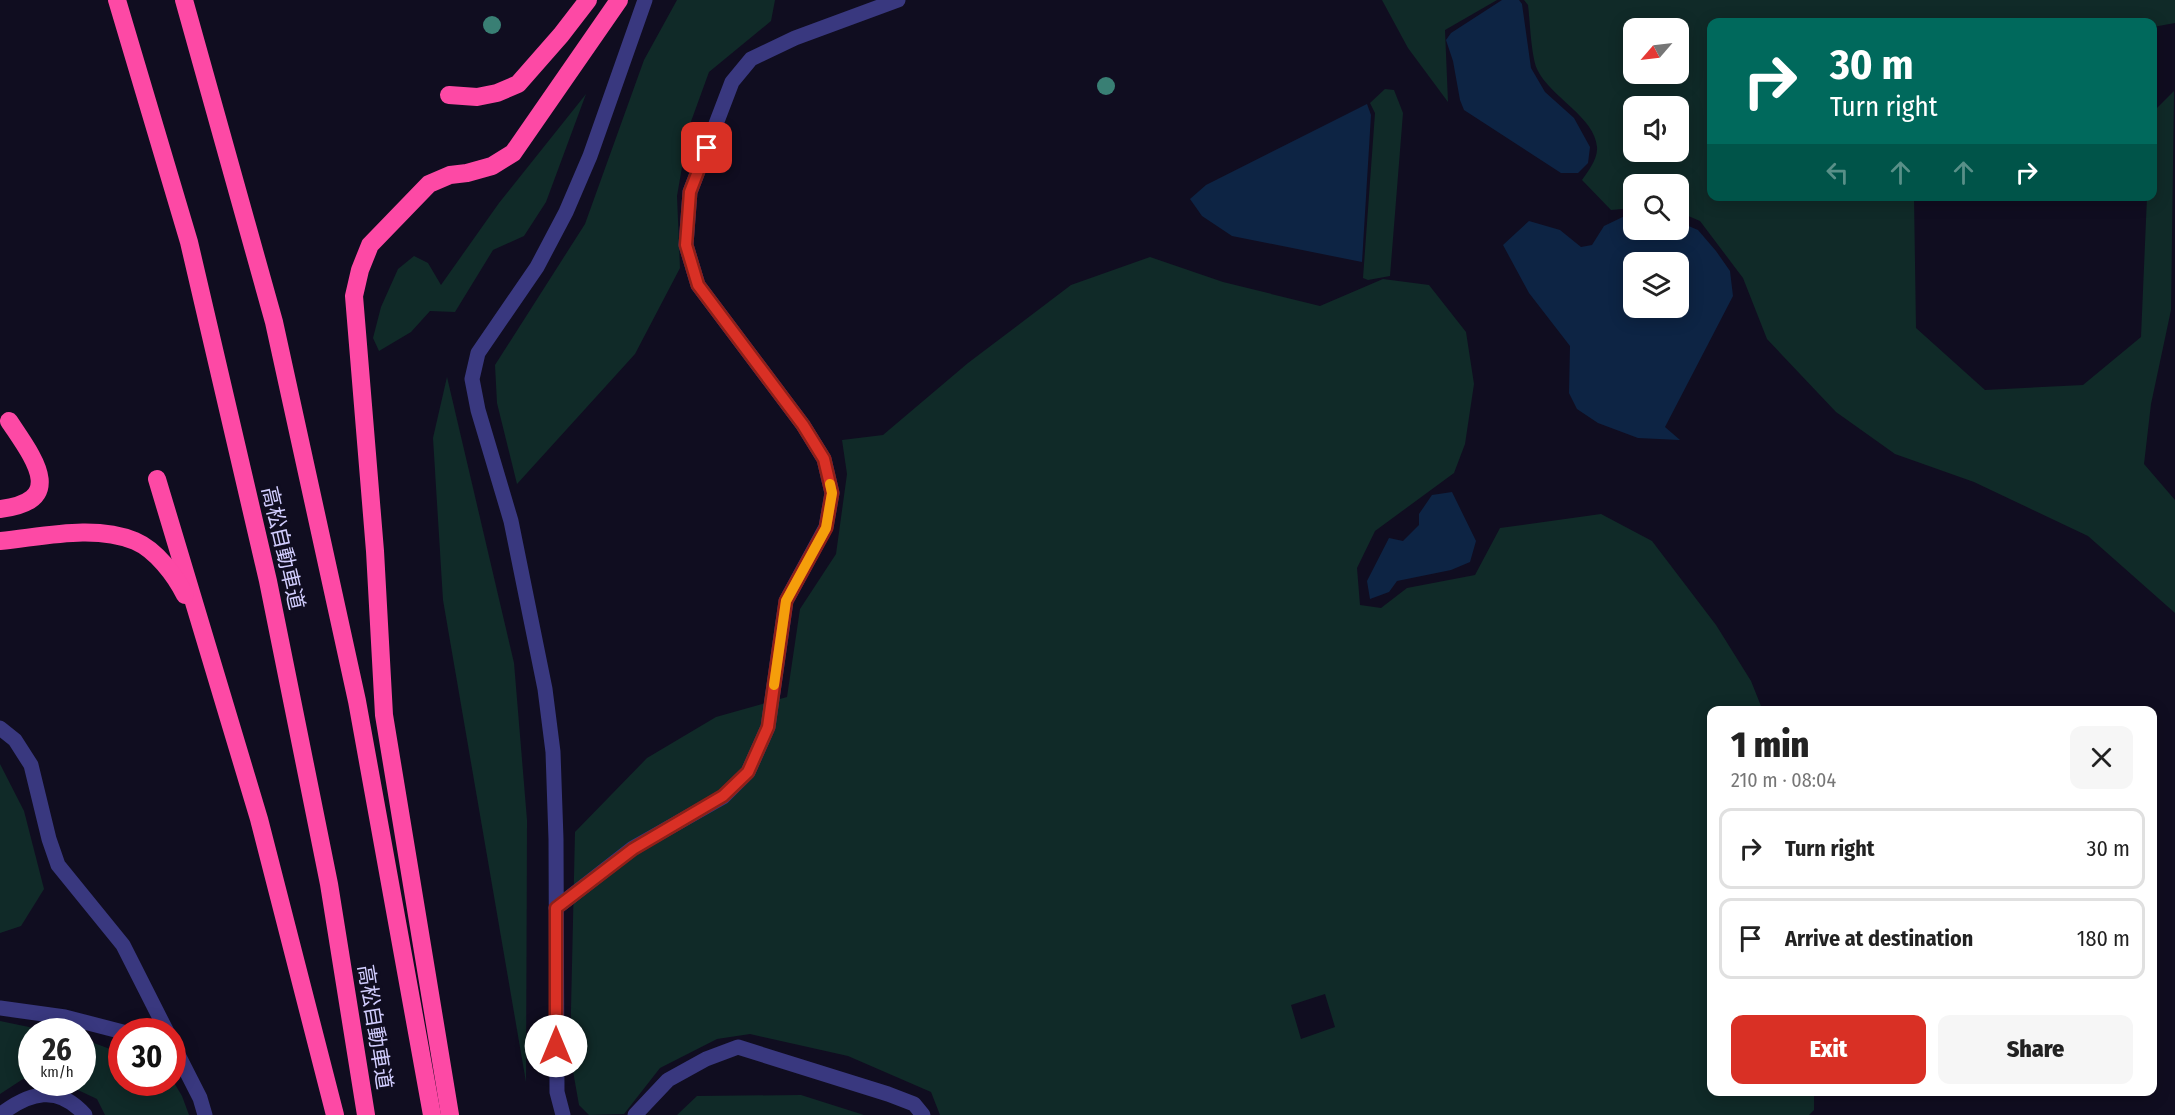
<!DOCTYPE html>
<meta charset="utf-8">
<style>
:root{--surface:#fff;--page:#f6f6f6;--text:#222;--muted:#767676;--line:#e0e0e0;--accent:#d93025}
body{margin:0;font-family:"Fira Sans Condensed","Noto Sans JP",sans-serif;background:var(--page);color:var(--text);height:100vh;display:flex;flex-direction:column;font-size:22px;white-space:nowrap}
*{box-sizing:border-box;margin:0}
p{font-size:20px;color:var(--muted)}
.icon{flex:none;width:33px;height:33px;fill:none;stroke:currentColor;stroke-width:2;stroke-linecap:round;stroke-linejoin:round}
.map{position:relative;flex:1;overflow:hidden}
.sheet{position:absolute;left:1707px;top:706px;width:450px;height:390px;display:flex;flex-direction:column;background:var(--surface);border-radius:12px;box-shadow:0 3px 15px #0003}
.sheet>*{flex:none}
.guide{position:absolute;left:1707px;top:18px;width:450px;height:183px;border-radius:12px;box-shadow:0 3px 15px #0003;background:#00695c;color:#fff;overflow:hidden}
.needle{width:39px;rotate:242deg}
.tools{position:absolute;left:1623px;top:18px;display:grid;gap:12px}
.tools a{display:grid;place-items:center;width:66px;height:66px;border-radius:12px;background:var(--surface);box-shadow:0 3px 15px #0003;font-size:30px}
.speed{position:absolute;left:18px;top:1018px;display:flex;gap:12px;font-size:30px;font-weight:700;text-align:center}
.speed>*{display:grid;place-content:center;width:78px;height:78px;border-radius:50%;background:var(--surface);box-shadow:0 3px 15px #0003;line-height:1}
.speed small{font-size:15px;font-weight:400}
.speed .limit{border:9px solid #d22;background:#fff;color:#111}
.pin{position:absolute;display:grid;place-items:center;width:51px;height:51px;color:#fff;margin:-26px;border-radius:12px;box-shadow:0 3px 9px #0006}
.me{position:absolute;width:66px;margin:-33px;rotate:0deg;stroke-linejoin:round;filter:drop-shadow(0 0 4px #0008)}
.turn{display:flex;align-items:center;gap:21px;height:126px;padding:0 24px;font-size:27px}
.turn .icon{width:78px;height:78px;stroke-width:2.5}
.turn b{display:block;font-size:42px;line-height:51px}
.lanes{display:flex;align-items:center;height:57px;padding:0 24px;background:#0003;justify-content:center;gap:30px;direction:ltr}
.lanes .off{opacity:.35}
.round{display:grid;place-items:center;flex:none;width:63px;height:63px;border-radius:12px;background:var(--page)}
.overview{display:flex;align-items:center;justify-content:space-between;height:102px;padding:0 24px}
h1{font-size:36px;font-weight:800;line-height:45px}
.cta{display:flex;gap:12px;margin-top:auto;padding:12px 24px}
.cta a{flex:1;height:69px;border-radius:12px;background:var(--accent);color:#fff;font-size:24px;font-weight:800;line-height:69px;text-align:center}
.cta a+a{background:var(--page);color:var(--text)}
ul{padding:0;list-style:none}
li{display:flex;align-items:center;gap:18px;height:81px;margin:0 12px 9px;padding:0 12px;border:3px solid var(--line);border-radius:12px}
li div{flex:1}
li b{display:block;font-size:22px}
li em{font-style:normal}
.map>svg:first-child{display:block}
.green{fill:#102a28;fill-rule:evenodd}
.water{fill:#0d2444;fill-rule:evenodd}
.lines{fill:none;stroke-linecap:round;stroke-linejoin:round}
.minor{stroke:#39387f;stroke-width:15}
.highway{stroke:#fd49a5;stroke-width:18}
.tree{fill:#397f74}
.route-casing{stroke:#8d1f18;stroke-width:15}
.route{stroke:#d93025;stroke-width:10}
.slow{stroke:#f59e0b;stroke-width:10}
.labels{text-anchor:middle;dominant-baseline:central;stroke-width:6;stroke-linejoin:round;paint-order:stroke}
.street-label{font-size:21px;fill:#d1cdfe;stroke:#100d20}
</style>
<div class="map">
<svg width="2175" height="1115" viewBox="0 0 2175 1115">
<rect width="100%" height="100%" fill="#100d20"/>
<!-- green -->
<g class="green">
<polygon points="677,0 775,0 771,21 709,72 689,127 677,196 680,268 635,354 517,484 497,403 495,365 585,224 644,60"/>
<polygon points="1382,0 1497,0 1445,30 1448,102 1408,48"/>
<path d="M 1524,0 L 2175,0 L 2175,23 L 2153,27 L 2152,22 L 1712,22 L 1712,196 L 1914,197 L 1916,328 L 1985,390 L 2083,385 L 2141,337 L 2147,197 L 2152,196 L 2153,112 L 2174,91 L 2171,310 L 2151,404 L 2144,464 L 2175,500 L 2175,613 L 2088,536 L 1974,482 L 1895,454 L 1836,412 L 1767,339 L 1743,278 L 1700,221 L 1679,212 L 1678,184 L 1634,184 L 1633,208 L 1611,210 L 1582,180 C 1588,171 1598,159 1597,147 C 1595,117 1550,97 1537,69 C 1531,55 1530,21 1528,5 ZM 1634,28 L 1678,28 L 1678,74 L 1634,74 ZM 1634,106 L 1678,106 L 1678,152 L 1634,152 Z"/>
<polygon points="1385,89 1394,90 1403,113 1390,276 1368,280 1363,278 1375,113 1370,103"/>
<polygon points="586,94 546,202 524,236 493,250 455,312 430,311 411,332 379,351 373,338 381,307 398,269 414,256 428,263 441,285 499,203"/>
<path d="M 1150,257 L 1223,282 L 1320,306 L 1383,279 L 1429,285 L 1466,332 L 1474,384 L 1465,444 L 1454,473 L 1375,531 L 1357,568 L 1360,605 L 1381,608 L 1407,588 L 1475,575 L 1500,528 L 1601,514 L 1652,541 L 1716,625 L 1751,681 L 1763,711 L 1712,711 L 1712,1092 L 1814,1092 L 1814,1110 L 1809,1115 L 940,1115 L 931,1092 L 848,1056 L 750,1034 L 717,1039 L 660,1068 L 624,1114 L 589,1115 L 579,1105 L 570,1054 L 575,832 L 647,758 L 716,717 L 787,697 L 800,609 L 836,554 L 847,474 L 842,440 L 883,435 L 968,363 L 1071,285 ZM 1325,994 L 1335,1027 L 1301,1039 L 1291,1005 Z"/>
<polygon points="447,377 514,663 527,820 526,1082 443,600 433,438"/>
<polygon points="0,764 24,811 44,889 21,926 0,933"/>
<polygon points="0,1021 53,1032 32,1032 31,1079 23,1079 0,1094"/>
<polygon points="83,1039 121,1053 122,1083 172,1083 173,1081 182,1096 189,1115 105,1115 97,1099 63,1083 82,1083"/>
<polygon points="801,1095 864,1115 677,1115 697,1096"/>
</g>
<!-- water -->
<g class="water">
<polygon points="1502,0 1519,0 1522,4 1531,68 1545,92 1574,118 1590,147 1588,163 1578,173 1561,173 1464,110 1460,100 1453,61 1446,40 1451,33"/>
<polygon points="1367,104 1371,115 1362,262 1232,236 1202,216 1190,199 1206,185"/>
<path d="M 1631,213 L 1633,213 L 1634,230 L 1678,230 L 1679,222 L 1698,230 L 1716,251 L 1730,271 L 1733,296 L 1665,427 L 1680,440 L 1638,438 L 1598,423 L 1577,409 L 1569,393 L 1570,346 L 1529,293 L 1503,245 L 1529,221 L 1560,230 L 1581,247 L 1592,245 L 1604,226 ZM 1634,262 L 1678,262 L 1678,308 L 1634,308 Z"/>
<polygon points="1452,492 1476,541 1470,562 1451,570 1397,581 1389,592 1370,599 1367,581 1389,538 1403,541 1419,525 1419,514 1432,495"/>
</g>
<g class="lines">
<!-- minor -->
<g class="minor">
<polyline points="0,728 15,740 31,765 49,839 58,865 123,945 167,1032"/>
<polyline points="556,908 633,848 723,797 748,772 768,727 786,601 826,527 832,493 824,459 803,425 698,285 686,245 690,192 732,82 751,59 795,38 898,0"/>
<polyline points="0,1008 65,1017 123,1032"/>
<polyline points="172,1043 200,1098 205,1115"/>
<path d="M 0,1115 C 29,1092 58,1084 85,1115"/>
<polyline points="563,1115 557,1092 556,839 553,752 545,689 511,521 478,410 472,379 478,353 537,267 566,212 590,156 645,0"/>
<polyline points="635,1115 668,1080 706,1059 738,1047 888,1094 914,1104 923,1115"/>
</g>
<!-- highway -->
<g class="highway">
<polyline points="117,0 189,242 268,581 329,884 366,1115"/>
<polyline points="184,0 274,322 357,701 432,1115"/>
<polyline points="449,95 477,97 497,93 518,84 561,35 588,0"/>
<polyline points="157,479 259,819 335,1115"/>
<path d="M 0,509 C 69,501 32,456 9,421"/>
<path d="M 0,541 C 42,537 94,524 135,541 C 156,550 175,575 185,595"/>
<polyline points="450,1115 384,715 375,551 354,296 360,270 370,245 429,184 450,175 467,173 492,166 513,153 619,0"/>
</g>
</g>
<!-- trees -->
<g class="tree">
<circle cx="492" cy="25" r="9"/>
<circle cx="1106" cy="86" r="9"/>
</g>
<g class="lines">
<defs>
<polyline id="route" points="556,1046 556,908 633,849 723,796 748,772 768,727 786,601 826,528 832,493 824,459 803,425 698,285 686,245 690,192 707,148"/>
</defs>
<!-- route casing -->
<use href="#route" class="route-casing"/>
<!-- route -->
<use href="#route" class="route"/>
<!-- slow -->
<polyline class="slow" points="774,685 786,601 826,528 832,493 830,484"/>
</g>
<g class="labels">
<!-- street labels -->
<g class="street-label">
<text transform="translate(283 548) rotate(77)">高松自動車道</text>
<text transform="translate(375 1027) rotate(81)">高松自動車道</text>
</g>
</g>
</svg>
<div class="tools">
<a><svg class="needle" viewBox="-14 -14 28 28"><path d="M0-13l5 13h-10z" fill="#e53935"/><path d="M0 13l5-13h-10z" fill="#767676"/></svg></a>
<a><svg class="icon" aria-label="sound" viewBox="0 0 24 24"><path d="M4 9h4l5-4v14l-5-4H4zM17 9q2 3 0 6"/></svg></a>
<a><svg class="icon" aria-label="search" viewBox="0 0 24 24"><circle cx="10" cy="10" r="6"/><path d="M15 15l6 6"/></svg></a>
<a><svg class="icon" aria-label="layers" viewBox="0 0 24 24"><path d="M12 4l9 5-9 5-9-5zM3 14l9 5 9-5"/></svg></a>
</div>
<div class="speed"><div>26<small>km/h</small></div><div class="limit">30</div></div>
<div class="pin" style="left:707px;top:148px;background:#d93025"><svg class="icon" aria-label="arrive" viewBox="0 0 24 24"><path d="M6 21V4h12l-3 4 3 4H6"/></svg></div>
<svg class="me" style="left:556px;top:1046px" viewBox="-20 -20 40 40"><circle r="19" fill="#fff"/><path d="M0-13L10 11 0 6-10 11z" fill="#d93025"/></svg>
<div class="guide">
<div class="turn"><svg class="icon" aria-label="right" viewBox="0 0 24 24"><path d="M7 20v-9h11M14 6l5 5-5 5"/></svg><div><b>30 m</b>Turn right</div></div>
<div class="lanes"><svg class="icon off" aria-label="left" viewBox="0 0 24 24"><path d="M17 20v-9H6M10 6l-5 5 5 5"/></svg><svg class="icon off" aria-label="ahead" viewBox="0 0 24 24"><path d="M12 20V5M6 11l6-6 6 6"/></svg><svg class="icon off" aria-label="ahead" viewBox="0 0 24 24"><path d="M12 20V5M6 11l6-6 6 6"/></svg><svg class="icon" aria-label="right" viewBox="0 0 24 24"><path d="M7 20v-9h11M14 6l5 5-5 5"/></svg></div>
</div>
<section class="sheet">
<div class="overview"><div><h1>1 min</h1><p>210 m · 08:04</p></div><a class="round"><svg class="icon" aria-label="close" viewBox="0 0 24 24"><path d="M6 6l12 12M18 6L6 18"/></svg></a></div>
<ul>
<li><svg class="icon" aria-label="right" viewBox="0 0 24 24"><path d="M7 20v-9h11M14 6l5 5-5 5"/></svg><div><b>Turn right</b></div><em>30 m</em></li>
<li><svg class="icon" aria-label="arrive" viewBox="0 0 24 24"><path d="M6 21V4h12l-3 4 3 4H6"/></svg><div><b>Arrive at destination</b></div><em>180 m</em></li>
</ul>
<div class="cta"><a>Exit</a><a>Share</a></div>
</section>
</div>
